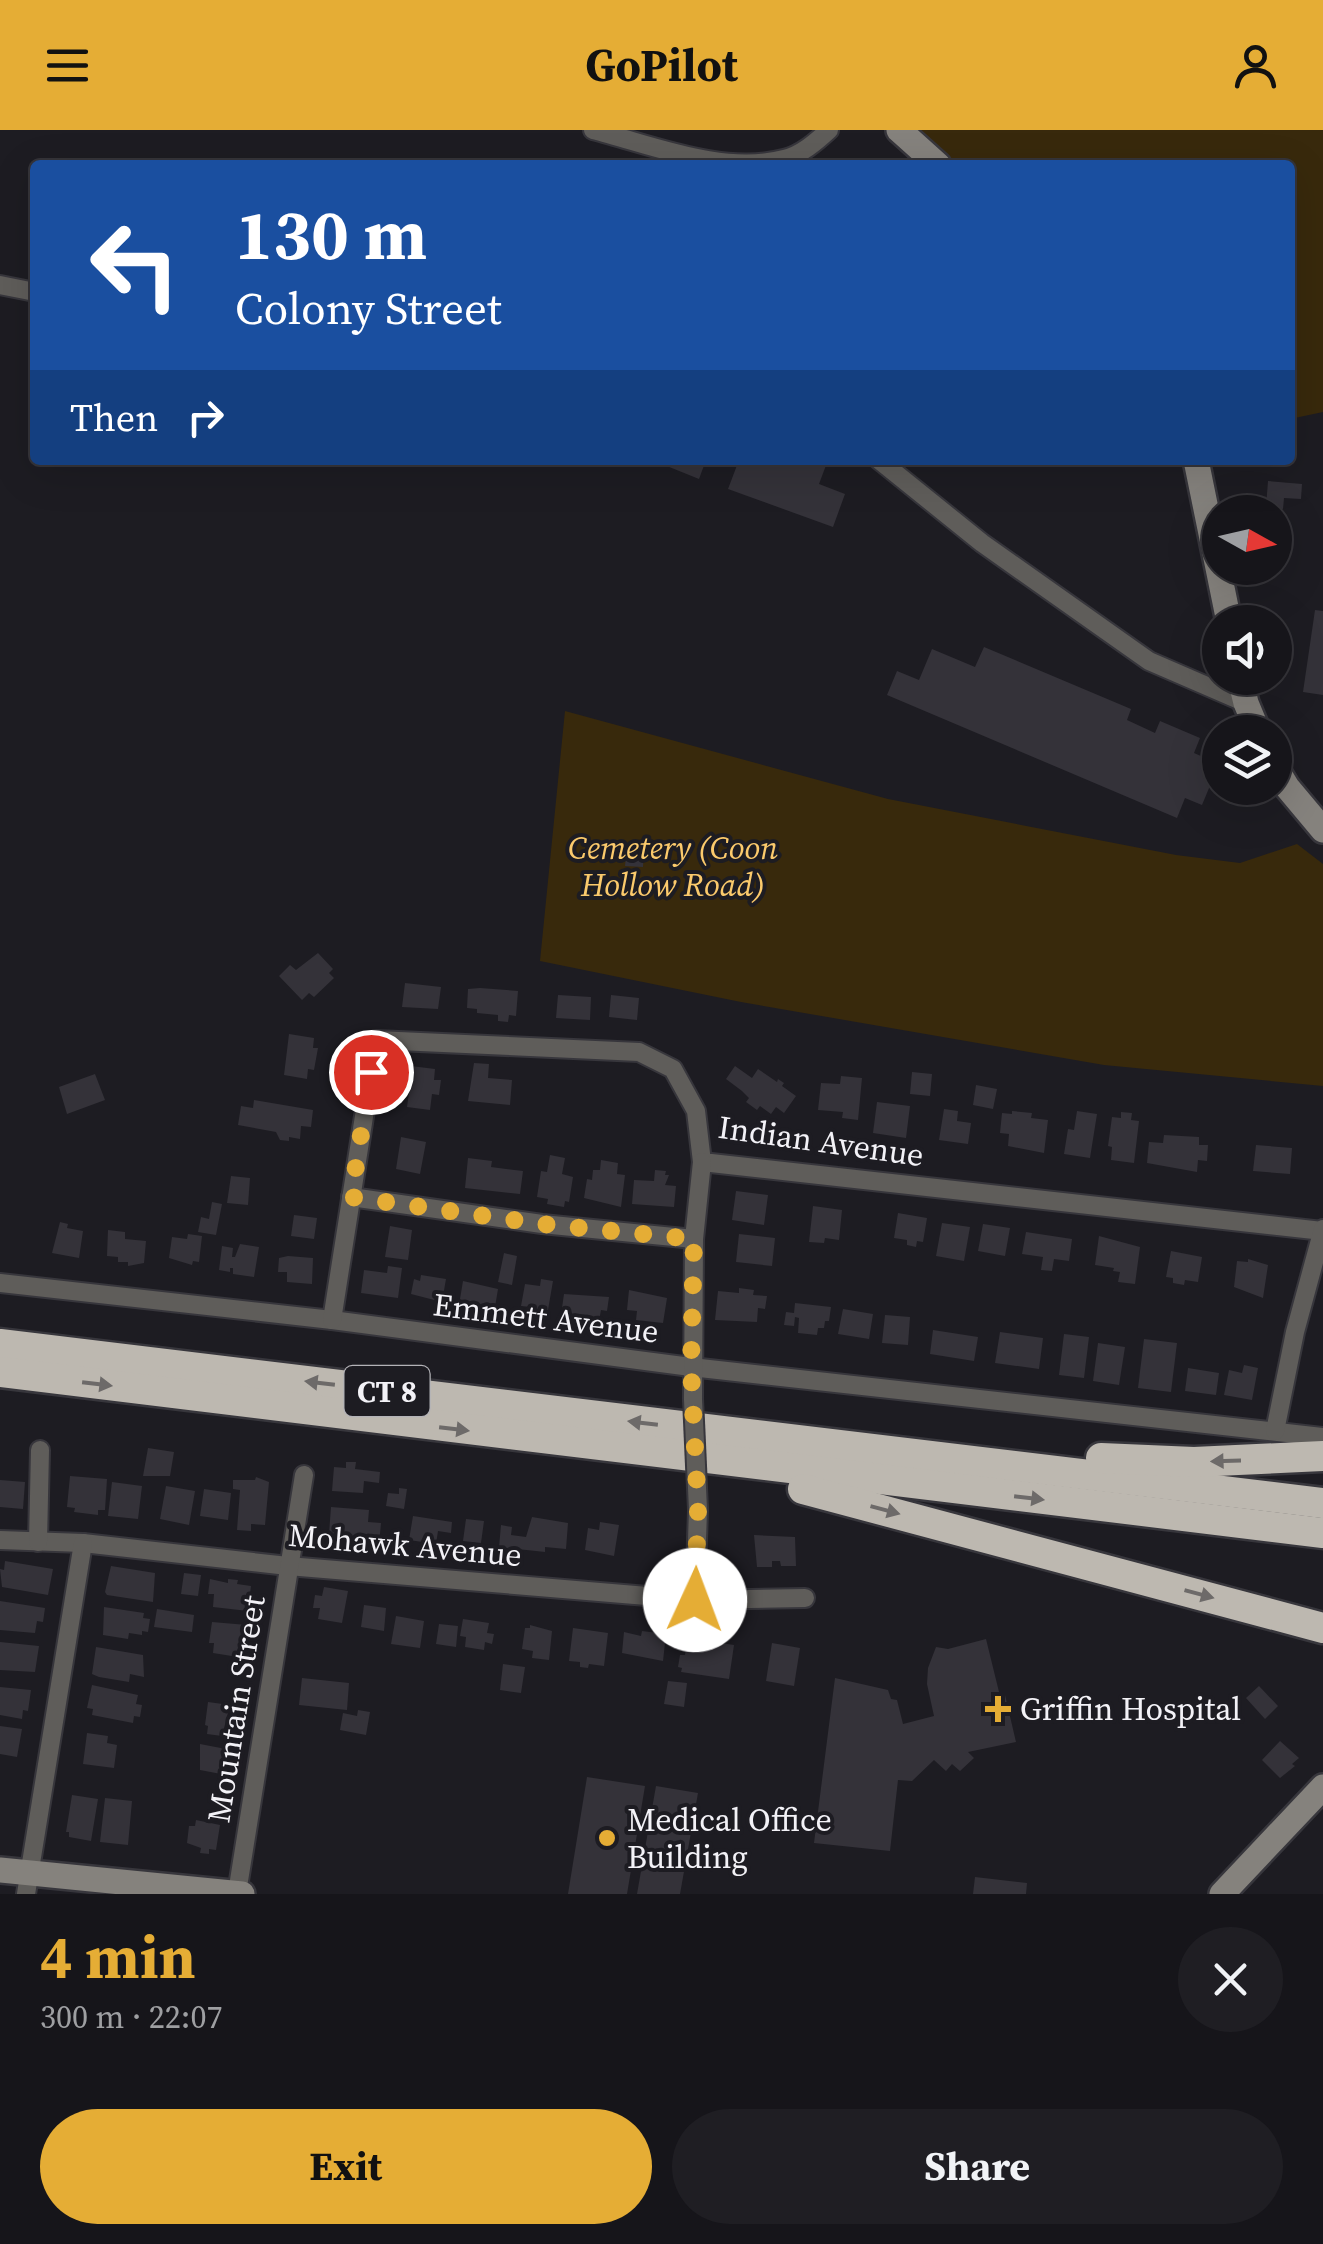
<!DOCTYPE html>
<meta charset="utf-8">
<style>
:root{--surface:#16151a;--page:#1f1e23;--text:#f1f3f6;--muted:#9e9fa2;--line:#353439;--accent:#e5ad35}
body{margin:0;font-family:"Source Serif 4",serif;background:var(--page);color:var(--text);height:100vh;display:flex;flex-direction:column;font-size:38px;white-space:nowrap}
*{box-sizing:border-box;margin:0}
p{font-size:32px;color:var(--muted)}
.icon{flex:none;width:55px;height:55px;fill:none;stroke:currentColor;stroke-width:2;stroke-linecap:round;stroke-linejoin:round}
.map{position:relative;height:1764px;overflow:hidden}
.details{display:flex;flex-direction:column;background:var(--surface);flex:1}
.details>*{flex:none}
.banner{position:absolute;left:30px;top:30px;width:1265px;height:305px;border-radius:10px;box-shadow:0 10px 40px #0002,0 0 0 2px var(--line);background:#1a4fa0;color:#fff;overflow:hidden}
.needle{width:65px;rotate:98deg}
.fabs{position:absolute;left:1202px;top:365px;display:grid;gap:20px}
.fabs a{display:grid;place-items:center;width:90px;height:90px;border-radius:50%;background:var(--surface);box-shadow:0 10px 40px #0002,0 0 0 2px var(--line);font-size:50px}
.pin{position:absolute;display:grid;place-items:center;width:85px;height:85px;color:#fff;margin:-42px;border:5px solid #fff;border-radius:50%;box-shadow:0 2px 10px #0007}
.me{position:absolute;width:110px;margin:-55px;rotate:2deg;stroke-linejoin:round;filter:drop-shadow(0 0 8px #0008)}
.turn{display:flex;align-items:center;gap:35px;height:210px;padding:0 40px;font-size:45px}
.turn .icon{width:130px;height:130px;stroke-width:2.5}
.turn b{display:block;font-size:70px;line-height:85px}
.then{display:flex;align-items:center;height:95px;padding:0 40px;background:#0003;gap:20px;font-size:38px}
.round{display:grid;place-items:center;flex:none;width:105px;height:105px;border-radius:52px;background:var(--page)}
.headline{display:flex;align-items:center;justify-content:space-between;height:170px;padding:0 40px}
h1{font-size:60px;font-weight:700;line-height:75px;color:var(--accent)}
.action{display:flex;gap:20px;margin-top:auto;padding:20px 40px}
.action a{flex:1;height:115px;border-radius:60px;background:var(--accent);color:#111;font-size:40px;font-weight:700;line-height:115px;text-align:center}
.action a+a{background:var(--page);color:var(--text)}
header{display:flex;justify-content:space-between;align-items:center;height:130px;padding:0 40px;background:var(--accent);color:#111;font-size:45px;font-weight:700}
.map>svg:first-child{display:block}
.green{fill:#38290c}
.building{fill:#343239}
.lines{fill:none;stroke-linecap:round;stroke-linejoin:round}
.street-casing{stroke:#37363c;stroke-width:22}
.secondary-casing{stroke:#37363c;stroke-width:30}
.highway-casing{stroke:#37363c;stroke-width:35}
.street{stroke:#5f5d5a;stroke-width:18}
.secondary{stroke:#85827d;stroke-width:25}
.highway{stroke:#bdb8b0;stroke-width:30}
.street-bridge-casing{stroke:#37363c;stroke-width:22;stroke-linecap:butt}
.street-bridge{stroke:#5f5d5a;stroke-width:18}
.oneway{fill:#6d6a69}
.route{stroke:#e5ad35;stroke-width:18;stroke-dasharray:0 32.4}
.poi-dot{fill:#e5ad35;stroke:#1d1c22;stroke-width:4}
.labels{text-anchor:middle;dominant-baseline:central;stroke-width:8;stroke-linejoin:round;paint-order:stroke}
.shield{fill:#1d1c22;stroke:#b3b2b7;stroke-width:2.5}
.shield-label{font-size:30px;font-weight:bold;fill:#f3f2f7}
.park-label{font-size:32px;font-style:italic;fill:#fbca6c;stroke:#1d1c22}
.street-label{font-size:32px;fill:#f3f2f7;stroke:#1d1c22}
.poi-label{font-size:32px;fill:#f3f2f7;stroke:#1d1c22;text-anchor:start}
</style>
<header><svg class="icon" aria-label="menu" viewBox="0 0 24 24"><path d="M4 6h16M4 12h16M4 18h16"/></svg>GoPilot<svg class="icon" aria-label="person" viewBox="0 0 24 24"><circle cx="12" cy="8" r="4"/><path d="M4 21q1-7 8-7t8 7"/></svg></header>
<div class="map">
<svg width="1323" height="1764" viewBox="0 0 1323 1764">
<rect width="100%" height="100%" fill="#1d1c22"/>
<!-- green -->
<g class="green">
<polygon points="885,0 1323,0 1323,282 1290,289 1290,35 922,35"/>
<polygon points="565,581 888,669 1176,725 1240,733 1297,714 1323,734 1323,956 1104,935 741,872 540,831"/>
</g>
<!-- building -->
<g class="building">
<polygon points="652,330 706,330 699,349"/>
<polygon points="739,330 773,333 828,330 819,354 845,364 833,397 728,359"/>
<polygon points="1268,351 1302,354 1301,369 1284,368 1283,379 1266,377"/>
<polygon points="1315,480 1323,481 1323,565 1303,562"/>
<polygon points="984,517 1131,579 1127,590 1155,603 1160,591 1200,608 1194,623 1219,634 1202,675 1185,668 1177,688 887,565 897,541 919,550 932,519 975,537"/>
<polygon points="627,717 644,718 643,737 625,736"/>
<polygon points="318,823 333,839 329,843 334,848 314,867 309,863 302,870 279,846 290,835 296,840"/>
<polygon points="405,853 441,857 438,879 402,877"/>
<polygon points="480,858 518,861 516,886 509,885 508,892 498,891 498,885 477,883 477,879 467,878 468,859"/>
<polygon points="558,865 591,867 590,890 556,888"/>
<polygon points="611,865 639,868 637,890 609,887"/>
<polygon points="289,904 314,908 313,918 318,918 314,940 308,939 307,949 284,945"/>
<polygon points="474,933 489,934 488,948 512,950 510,975 468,971"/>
<polygon points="395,934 435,939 434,950 441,950 439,965 432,964 430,980 407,977 411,948 393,945"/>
<polygon points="735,936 752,948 758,939 777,952 778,949 784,953 782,956 796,966 784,983 776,977 771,984 760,976 757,980 746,972 749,968 742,961 726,949"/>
<polygon points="912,942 932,944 930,966 910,964"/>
<polygon points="95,944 105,970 67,984 59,957"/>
<polygon points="841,946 862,948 858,990 842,988 843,982 818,980 821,953 840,954"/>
<polygon points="976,955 997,959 993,979 973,975"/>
<polygon points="254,970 313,980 311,997 301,996 300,1009 289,1007 289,1011 280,1010 276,1002 238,995 241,976 253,978"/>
<polygon points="877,972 910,976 906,1008 873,1003"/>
<polygon points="944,979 958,981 957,991 971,993 968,1014 939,1010"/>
<polygon points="1012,981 1032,983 1031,988 1048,990 1044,1023 1008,1016 1009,1004 1000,1003 1002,983 1012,984"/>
<polygon points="1077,981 1097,984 1090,1028 1064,1024 1068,999 1074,1000"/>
<polygon points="1121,982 1132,983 1131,990 1139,991 1134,1033 1111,1030 1112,1017 1108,1016 1112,987 1121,988"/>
<polygon points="1164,1005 1199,1007 1199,1015 1208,1015 1207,1031 1198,1030 1197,1042 1147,1033 1149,1012 1163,1013"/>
<polygon points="401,1007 426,1012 420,1044 396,1039"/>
<polygon points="1256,1015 1292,1018 1290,1044 1253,1041"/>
<polygon points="550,1025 565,1028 562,1044 573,1047 569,1072 565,1071 564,1077 547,1074 548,1069 537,1067 541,1041 547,1042"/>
<polygon points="468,1028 492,1031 491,1037 523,1041 520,1064 465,1058"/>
<polygon points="601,1030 618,1033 617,1044 625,1045 621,1077 584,1068 587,1049 592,1050 593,1040 600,1040"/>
<polygon points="655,1040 666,1041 665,1045 669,1045 665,1055 676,1056 674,1077 632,1074 634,1050 654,1051"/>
<polygon points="231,1046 250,1048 248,1075 227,1073"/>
<polygon points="736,1061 768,1065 764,1095 732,1090"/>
<polygon points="212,1072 222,1074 216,1105 198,1102 201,1087 209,1089"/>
<polygon points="813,1076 842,1080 839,1110 825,1108 824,1113 809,1112"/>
<polygon points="898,1083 927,1088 923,1112 917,1111 916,1117 907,1115 907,1110 894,1108"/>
<polygon points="294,1085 317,1088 314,1109 291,1106"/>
<polygon points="60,1092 68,1094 67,1098 83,1101 79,1128 52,1123"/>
<polygon points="942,1093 970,1097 964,1131 936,1126"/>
<polygon points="983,1094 1010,1098 1005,1126 978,1121"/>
<polygon points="390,1096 412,1100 408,1130 385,1127"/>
<polygon points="108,1100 125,1102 125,1109 146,1111 144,1133 128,1136 128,1132 118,1132 118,1127 107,1126"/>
<polygon points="1026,1102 1072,1109 1069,1131 1054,1129 1052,1141 1041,1140 1043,1127 1022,1124"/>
<polygon points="188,1104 202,1106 199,1132 193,1131 192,1135 169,1128 172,1107 187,1109"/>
<polygon points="739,1104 775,1108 772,1136 736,1132"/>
<polygon points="1099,1106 1140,1117 1135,1154 1118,1152 1120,1142 1113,1141 1114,1138 1095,1135"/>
<polygon points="240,1114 259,1117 254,1147 233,1144 233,1138 230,1138 230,1142 219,1140 222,1116 233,1118 232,1127 235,1127"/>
<polygon points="1171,1121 1202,1127 1198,1152 1185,1150 1184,1155 1173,1153 1173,1148 1166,1147"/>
<polygon points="504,1123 517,1126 512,1155 498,1152"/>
<polygon points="288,1126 313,1128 312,1154 287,1152 287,1142 278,1142 279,1128"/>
<polygon points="1248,1129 1268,1135 1263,1168 1234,1157 1237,1131 1248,1132"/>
<polygon points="388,1136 402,1138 398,1168 361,1163 364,1140 387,1143"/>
<polygon points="421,1145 446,1149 442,1172 411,1164 414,1149 420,1151"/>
<polygon points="541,1149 553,1151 548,1180 530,1181 531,1177 521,1176 525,1154 540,1156"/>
<polygon points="463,1151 498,1159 495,1177 459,1175"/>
<polygon points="739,1158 754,1160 753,1165 767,1166 765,1179 758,1178 757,1192 715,1190 718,1161 739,1163"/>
<polygon points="629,1160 667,1168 663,1193 636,1190 637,1181 627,1180"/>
<polygon points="564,1164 609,1167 607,1181 601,1180 599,1191 592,1190 592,1196 581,1195 581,1188 561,1185"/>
<polygon points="795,1173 831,1177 829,1191 825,1191 824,1198 818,1198 817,1205 798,1203 799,1188 795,1187 794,1196 784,1195 786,1182 794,1183"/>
<polygon points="843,1179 873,1184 869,1209 838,1204"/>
<polygon points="885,1185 910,1187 908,1215 882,1213"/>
<polygon points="933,1200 978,1207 974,1231 930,1224"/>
<polygon points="1000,1202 1043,1208 1039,1239 995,1233"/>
<polygon points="1064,1204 1089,1207 1084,1248 1059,1245"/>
<polygon points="1144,1209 1177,1213 1171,1262 1138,1258"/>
<polygon points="1098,1213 1125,1217 1119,1255 1093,1251"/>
<polygon points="1244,1235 1258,1238 1252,1270 1224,1265 1229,1240 1242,1243"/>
<polygon points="1188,1238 1219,1243 1216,1265 1185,1261"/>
<polygon points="148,1318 174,1322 170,1346 143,1346"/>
<polygon points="346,1332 356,1332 355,1339 380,1342 379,1353 364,1351 363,1363 332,1361 334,1337 346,1338"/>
<polygon points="70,1346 107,1349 105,1380 98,1380 98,1385 74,1382 75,1378 67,1377"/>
<polygon points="256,1347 269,1352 265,1395 251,1394 251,1401 237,1400 240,1360 233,1359 233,1350 255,1350"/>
<polygon points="0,1350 25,1352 23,1379 0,1377"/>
<polygon points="112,1352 142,1356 138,1389 108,1386"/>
<polygon points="166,1356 195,1361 189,1395 160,1389"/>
<polygon points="399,1358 407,1359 404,1379 386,1376 388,1363 399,1364"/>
<polygon points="204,1359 231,1363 228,1390 200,1386"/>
<polygon points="331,1377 369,1380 368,1392 381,1393 379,1415 352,1413 353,1406 329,1404"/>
<polygon points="413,1386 452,1392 451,1403 438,1401 436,1414 409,1410"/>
<polygon points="532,1387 568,1393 566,1419 545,1417 545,1422 499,1417 501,1395 512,1397 511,1405 526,1407"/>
<polygon points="466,1389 484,1391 481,1413 463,1411"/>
<polygon points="600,1392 619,1395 614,1426 585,1420 588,1398 599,1400"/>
<polygon points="754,1405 795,1407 796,1436 781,1436 780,1431 772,1431 772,1437 757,1437"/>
<polygon points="5,1431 53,1439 48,1465 2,1457 0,1439 4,1440"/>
<polygon points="111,1436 155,1443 153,1472 107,1465 105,1462"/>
<polygon points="184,1443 201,1445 198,1466 181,1464"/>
<polygon points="210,1449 228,1453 228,1449 238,1450 237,1454 251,1456 248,1481 213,1477 214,1464 208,1464"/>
<polygon points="324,1457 348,1461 342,1493 318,1489 320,1478 313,1478 315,1465 322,1466"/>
<polygon points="0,1471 45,1478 43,1492 37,1491 35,1503 0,1500"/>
<polygon points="364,1475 386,1478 384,1501 361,1497"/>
<polygon points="104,1477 144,1483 143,1488 150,1489 148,1502 142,1501 142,1505 129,1503 128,1509 103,1505"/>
<polygon points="157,1479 194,1485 192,1502 154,1497"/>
<polygon points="396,1486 424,1491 420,1518 391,1514"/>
<polygon points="463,1489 489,1493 487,1503 494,1504 492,1514 485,1512 484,1520 465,1517 466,1507 460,1506"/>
<polygon points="212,1492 247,1495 246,1505 241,1504 238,1527 213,1523 214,1513 209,1513"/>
<polygon points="439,1494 458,1496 456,1517 436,1514"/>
<polygon points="530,1495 552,1501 549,1530 532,1528 533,1521 522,1519 525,1498 530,1498"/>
<polygon points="573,1498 608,1503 604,1536 589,1534 588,1538 580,1537 580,1532 569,1531"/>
<polygon points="642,1501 666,1504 663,1531 622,1523 624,1502 641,1506"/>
<polygon points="687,1508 734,1515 729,1549 681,1542 682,1538 678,1537 680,1525 685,1525"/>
<polygon points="986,1509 1000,1566 1005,1565 1016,1612 968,1622 974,1628 960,1641 952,1634 946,1641 934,1630 912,1651 898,1650 890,1721 814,1713 835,1548 888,1560 891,1569 897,1570 903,1594 934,1586 927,1554 928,1538 936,1517 948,1519"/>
<polygon points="0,1512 39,1516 35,1542 0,1540"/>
<polygon points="772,1513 800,1518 794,1556 766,1551"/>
<polygon points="96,1517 143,1525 144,1547 130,1544 129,1552 99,1547 92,1544"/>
<polygon points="503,1534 525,1537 521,1563 500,1560"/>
<polygon points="302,1548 349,1553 347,1580 299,1575"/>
<polygon points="668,1551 687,1553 684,1577 664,1574"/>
<polygon points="92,1555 138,1565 136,1574 142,1575 140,1587 134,1586 133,1593 92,1585 93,1579 87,1578"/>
<polygon points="1259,1556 1278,1576 1265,1589 1246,1568"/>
<polygon points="0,1557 31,1560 28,1581 23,1580 22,1589 0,1585"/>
<polygon points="208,1572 230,1575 222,1606 207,1604 208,1596 205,1595"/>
<polygon points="358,1580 370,1582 366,1605 340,1600 343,1583 357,1586"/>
<polygon points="0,1596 22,1599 17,1627 0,1624"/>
<polygon points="87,1603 108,1606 107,1613 117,1615 114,1638 83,1634"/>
<polygon points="1280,1611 1299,1628 1292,1634 1295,1636 1280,1648 1262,1630"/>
<polygon points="200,1614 226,1619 221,1644 200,1640"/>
<polygon points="587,1647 645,1656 627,1764 568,1764"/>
<polygon points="656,1656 698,1663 680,1764 637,1764"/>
<polygon points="72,1665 98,1669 91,1711 69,1707 69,1702 66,1702"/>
<polygon points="105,1668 132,1671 128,1715 100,1712"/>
<polygon points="196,1690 220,1695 216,1720 209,1719 209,1724 200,1723 201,1718 187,1713 189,1696 195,1696"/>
<polygon points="975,1747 1027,1753 1026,1764 973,1764"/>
</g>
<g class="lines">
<defs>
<g id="street">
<path d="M 593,0 C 652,15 723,45 784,29 C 801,25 816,12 829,0"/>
<polyline points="0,155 35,162"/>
<polyline points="879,330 982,413 1149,531 1246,573"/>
<polyline points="351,1067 542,1094 694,1109"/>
<polyline points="0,1153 332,1190 691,1237 1323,1307"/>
<polyline points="332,1190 376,910 639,922 673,939 696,981 702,1032 1323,1101"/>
<polyline points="693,1269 694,1109 702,1032"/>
<polyline points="1275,1301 1295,1202 1323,1099"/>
<polyline points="0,1410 83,1413 288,1436 695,1470 805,1468"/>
<polyline points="38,1412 40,1320"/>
<polyline points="695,1470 698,1380"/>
<polyline points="237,1763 304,1345"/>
<polyline points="26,1764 83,1413"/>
</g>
<g id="secondary">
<polyline points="899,0 938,35"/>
<polyline points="1196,330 1229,492"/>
<polyline points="1240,548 1246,573 1258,602"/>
<polyline points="1275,637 1287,657 1323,700"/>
<polyline points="0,1740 242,1764"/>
<polyline points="1222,1764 1323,1657"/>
</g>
<g id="highway">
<polyline points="0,1214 1323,1373"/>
<polyline points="0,1242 1323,1403"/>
<polyline points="1101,1328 1194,1332 1323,1326"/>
<polyline points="803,1359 1323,1498"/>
</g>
</defs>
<!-- street casing -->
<use href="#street" class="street-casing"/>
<!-- secondary casing -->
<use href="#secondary" class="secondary-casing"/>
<!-- highway casing -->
<use href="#highway" class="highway-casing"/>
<!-- street -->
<use href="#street" class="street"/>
<!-- secondary -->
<use href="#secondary" class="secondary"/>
<!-- highway -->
<use href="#highway" class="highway"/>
<defs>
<polyline id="street-bridge" points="693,1269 698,1380"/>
</defs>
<!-- street-bridge casing -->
<use href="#street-bridge" class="street-bridge-casing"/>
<!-- street-bridge -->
<use href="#street-bridge" class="street-bridge"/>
</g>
<!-- one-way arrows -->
<defs><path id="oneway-solid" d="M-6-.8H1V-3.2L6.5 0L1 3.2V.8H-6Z" transform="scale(2.5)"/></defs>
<g class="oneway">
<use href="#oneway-solid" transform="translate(320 1253) rotate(-173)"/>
<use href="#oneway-solid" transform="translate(97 1254) rotate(7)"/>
<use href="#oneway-solid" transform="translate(643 1293) rotate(-173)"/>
<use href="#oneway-solid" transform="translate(454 1299) rotate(7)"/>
<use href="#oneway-solid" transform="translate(1226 1331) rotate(178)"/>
<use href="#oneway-solid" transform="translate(1029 1368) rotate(7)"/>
<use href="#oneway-solid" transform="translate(885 1380) rotate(15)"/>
<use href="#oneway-solid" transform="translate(1199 1464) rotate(15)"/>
</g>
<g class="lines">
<!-- route -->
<polyline class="route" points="371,942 351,1067 542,1094 694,1109 691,1237 698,1380 695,1470"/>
</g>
<!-- markers -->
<g class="poi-dot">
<path d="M993 1564h10v10h10v10h-10v10h-10v-10h-10v-10h10z"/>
<circle cx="607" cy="1708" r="10"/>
</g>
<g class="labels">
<!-- shield labels -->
<rect class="shield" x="344.5" y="1236" width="85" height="50" rx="8"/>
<g class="shield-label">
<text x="387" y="1261">CT 8</text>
</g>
<!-- park labels -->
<g class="park-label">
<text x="673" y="718">Cemetery (Coon<tspan x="673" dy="37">Hollow Road)</tspan></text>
</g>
<!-- street labels -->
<g class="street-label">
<text transform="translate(821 1011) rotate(8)">Indian Avenue</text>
<text transform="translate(546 1188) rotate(7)">Emmett Avenue</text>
<text transform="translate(405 1415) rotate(5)">Mohawk Avenue</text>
<text transform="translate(236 1579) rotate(-81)">Mountain Street</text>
</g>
<!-- poi labels -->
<g class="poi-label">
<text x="1020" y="1579">Griffin Hospital</text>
<text x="627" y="1690">Medical Office<tspan x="627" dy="37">Building</tspan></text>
</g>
</g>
</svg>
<div class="fabs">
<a><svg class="needle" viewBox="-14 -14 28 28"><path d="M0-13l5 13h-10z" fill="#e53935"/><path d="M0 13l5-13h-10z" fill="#9e9fa2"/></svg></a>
<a><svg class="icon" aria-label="sound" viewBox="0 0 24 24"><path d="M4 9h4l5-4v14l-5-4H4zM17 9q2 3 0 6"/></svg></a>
<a><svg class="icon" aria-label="layers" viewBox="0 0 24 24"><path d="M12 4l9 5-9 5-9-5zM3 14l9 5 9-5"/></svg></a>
</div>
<div class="pin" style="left:371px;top:942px;background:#d93025"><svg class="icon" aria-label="arrive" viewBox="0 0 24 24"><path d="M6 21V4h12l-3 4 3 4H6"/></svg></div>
<svg class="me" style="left:695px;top:1470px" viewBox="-20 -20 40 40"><circle r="19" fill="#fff"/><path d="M0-13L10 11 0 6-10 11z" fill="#e5ad35"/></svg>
<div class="banner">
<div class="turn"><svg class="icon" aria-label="left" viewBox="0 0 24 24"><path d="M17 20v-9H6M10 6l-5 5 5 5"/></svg><div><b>130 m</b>Colony Street</div></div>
<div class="then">Then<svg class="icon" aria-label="right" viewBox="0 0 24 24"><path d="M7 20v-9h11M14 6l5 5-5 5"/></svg></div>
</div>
</div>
<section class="details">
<div class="headline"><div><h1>4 min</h1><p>300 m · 22:07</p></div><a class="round"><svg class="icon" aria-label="close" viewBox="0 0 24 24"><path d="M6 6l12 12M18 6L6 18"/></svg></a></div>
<div class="action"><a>Exit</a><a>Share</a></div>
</section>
